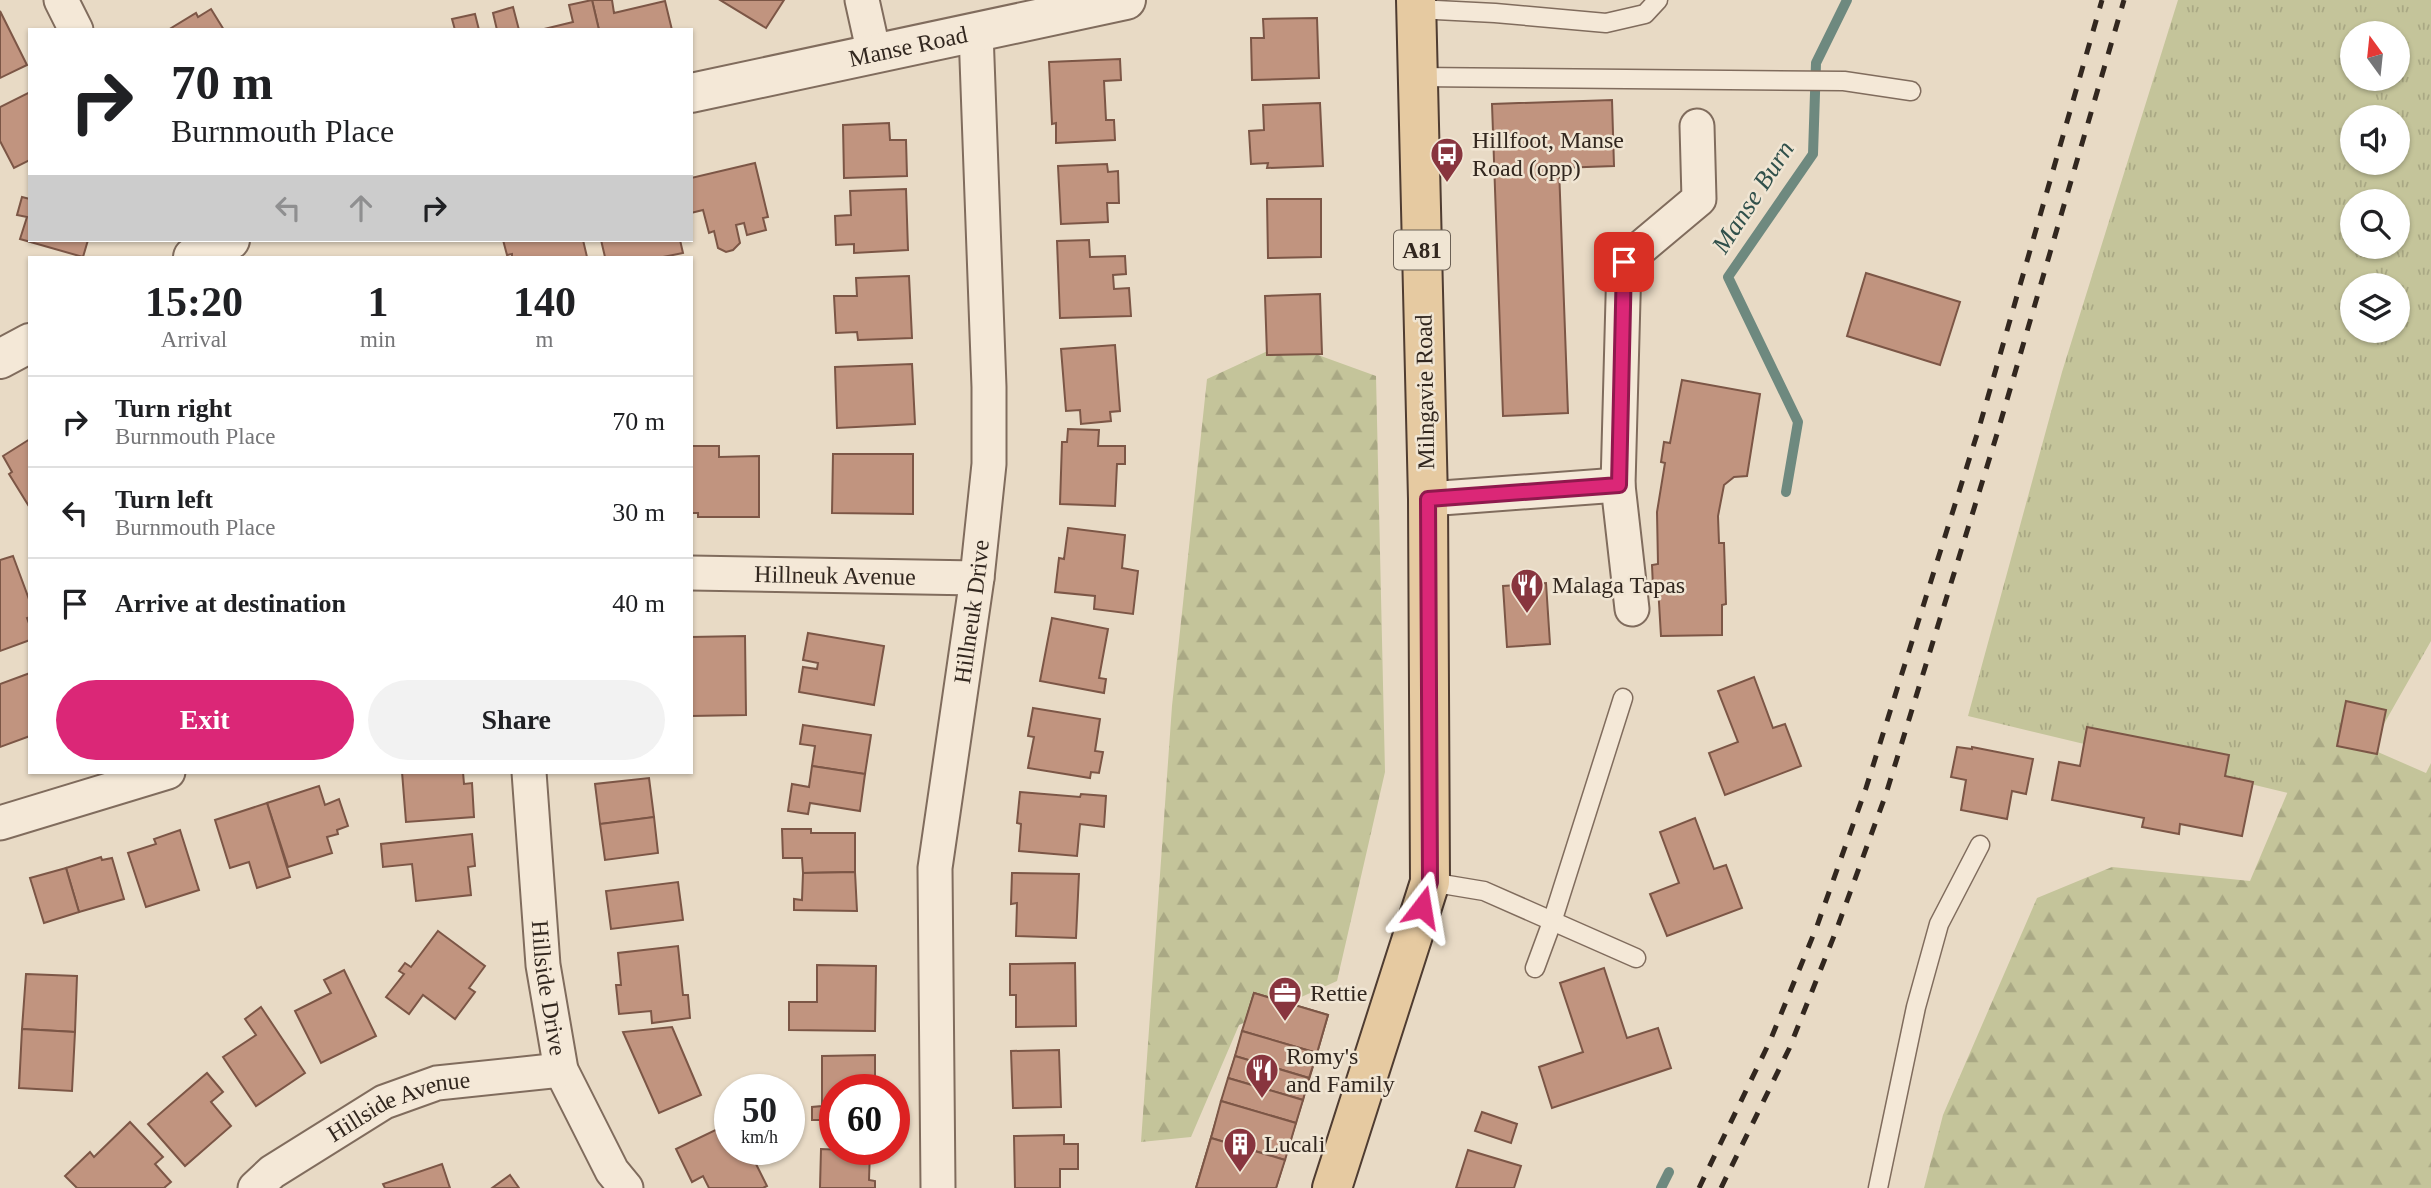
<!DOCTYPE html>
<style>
:root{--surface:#fff;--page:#f2f2f2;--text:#202124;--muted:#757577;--line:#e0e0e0;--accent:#db2777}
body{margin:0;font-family:Georgia,serif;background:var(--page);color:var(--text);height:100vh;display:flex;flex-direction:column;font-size:26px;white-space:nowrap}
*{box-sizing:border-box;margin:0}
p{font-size:23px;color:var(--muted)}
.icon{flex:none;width:38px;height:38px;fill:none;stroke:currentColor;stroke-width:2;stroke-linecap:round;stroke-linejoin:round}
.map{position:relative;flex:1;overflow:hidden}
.drawer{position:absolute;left:28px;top:256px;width:665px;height:518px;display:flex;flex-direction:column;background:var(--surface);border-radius:0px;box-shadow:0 2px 5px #0004}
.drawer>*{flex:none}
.hud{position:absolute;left:28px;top:28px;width:665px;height:214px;border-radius:0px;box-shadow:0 2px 5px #0004;background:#fff;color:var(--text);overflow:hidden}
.needle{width:46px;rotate:345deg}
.tools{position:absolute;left:2340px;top:21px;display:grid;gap:14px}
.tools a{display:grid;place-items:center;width:70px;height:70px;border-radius:50%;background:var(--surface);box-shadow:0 2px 5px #0004;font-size:35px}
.speed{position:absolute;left:714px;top:1074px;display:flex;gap:14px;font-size:35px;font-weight:700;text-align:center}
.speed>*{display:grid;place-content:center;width:91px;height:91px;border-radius:50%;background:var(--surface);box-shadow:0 2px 5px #0004;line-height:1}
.speed small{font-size:18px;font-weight:400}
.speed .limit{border:10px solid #d22;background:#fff;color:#111}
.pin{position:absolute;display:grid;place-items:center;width:60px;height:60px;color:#fff;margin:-30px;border-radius:14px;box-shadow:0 4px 10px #0006}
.me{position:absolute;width:77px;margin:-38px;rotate:14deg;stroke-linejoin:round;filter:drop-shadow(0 0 5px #0008)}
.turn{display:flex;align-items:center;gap:24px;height:147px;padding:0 28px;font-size:32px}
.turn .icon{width:91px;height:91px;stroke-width:2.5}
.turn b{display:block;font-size:49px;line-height:60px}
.lanes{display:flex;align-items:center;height:66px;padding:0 28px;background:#0003;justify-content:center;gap:35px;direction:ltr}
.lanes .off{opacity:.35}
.eta{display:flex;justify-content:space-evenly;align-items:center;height:119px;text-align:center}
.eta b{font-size:42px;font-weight:700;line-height:49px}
.primary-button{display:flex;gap:14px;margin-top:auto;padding:14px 28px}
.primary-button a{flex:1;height:80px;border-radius:42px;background:var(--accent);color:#fff;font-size:28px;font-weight:700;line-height:80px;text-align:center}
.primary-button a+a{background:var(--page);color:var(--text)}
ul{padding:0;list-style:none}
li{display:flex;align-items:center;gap:21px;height:91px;padding:0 28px;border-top:2px solid var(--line)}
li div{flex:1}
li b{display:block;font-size:26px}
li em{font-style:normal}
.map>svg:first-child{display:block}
.grass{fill:url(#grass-tufts);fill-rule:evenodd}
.forest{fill:url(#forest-firs)}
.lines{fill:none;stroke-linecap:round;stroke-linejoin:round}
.stream{stroke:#6e897f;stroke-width:10}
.building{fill:#c1947f;stroke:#7c5646;stroke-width:2}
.service-casing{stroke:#806c5d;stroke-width:21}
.minor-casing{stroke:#806c5d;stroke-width:37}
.tertiary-casing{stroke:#806c5d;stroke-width:42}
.primary-casing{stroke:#4f3c31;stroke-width:42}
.service{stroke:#f4e8d7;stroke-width:18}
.minor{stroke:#f4e8d7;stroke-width:33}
.tertiary{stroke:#f4e8d7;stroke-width:38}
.primary{stroke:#e6caa1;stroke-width:38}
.rail{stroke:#32271f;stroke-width:5;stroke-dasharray:12 12;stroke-linecap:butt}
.route-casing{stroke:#8e194d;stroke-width:18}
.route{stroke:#db2777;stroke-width:12}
.labels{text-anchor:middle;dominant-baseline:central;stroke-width:5;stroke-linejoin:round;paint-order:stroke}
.shield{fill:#f0e5d3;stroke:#6b6055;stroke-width:2}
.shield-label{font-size:23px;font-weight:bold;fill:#32271f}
.street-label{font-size:24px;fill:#32271f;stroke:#f0e5d3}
.poi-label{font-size:24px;fill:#32271f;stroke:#f0e5d3;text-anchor:start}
.water-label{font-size:26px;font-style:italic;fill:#30504b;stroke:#f0e5d3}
</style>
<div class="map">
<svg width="2431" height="1188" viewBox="0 0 2431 1188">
<defs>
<pattern id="grass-tufts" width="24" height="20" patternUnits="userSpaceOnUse" patternTransform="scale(1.75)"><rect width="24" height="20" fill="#c4c49a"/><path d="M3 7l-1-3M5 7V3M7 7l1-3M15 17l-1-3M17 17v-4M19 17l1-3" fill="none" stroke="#a9a884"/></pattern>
<pattern id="forest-firs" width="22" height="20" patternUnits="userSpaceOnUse" patternTransform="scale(1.75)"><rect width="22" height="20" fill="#c4c49a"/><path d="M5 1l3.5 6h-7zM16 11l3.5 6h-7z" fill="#a9a884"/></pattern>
</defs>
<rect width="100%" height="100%" fill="#e8dac5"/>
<!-- grass -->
<path class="grass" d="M 2178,0 L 2431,0 L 2431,641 L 2338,805 L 1968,716 L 2062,372 ZM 2352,33 L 2398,33 L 2398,79 L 2352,79 ZM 2352,117 L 2398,117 L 2398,163 L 2352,163 ZM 2352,201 L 2398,201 L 2398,247 L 2352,247 ZM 2352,285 L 2398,285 L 2398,331 L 2352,331 Z"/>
<!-- forest -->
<g class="forest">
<polygon points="1285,343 1376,376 1385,772 1337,981 1239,1025 1191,1137 1141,1142 1172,706 1207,379"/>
<polygon points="2316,725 2426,773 2431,763 2431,1188 1924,1188 1943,1115 2037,898 2112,867 2250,881"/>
</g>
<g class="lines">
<!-- stream -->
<g class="stream">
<polyline points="1786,492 1798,422 1728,277 1813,154 1816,63 1847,0"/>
<polyline points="1661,1188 1669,1172"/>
</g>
</g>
<!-- building -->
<g class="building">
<polygon points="592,0 612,0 614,13 665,1 672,30 599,30"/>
<polygon points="592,0 599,30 540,30 573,22 569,5"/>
<polygon points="720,0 784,0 766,28"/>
<polygon points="513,7 519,30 497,30 493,13"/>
<polygon points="211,9 224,30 168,30 196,13 198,17"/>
<polygon points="0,11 27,65 0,78"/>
<polygon points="475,14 479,30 455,30 452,19"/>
<polygon points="1317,18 1319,78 1252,80 1251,38 1264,38 1263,19"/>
<polygon points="1120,59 1121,80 1104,81 1106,120 1114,120 1115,140 1056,143 1056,123 1052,124 1049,62"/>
<polygon points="30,92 30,160 14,168 0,141 0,107"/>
<polygon points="1612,100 1614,166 1559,168 1568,413 1503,416 1492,104"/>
<polygon points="1320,103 1323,166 1267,168 1268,163 1251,164 1249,131 1264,130 1263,105"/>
<polygon points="889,123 890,140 906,140 907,176 844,178 843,125"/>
<polygon points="755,163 768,217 763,218 766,230 747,235 744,223 736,225 740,243 733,250 726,252 718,248 714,231 709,233 703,210 691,213 691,178"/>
<polygon points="1107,164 1108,172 1118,171 1119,203 1107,203 1108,222 1061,224 1058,166"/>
<polygon points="906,189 908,250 854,253 854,244 836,245 835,216 851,215 850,191"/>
<polygon points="22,197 30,199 30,240 88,240 83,257 20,239 27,217 17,215"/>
<polygon points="1267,199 1321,199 1321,257 1268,258"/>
<polygon points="503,240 583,240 587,257 512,257 512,254 507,255"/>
<polygon points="601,240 680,240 683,253 663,257 605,257"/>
<polygon points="1089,240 1090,257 1125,256 1126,274 1113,275 1114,289 1129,288 1131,316 1060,318 1057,241"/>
<polygon points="1866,273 1960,302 1940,365 1847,336"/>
<polygon points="909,276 912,338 858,340 857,332 836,333 834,296 857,296 856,278"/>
<polygon points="1320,294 1322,354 1267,355 1265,296"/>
<polygon points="1115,345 1120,411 1110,412 1111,421 1081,424 1080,410 1066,411 1061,349"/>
<polygon points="912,364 915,424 837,428 835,367"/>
<polygon points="1682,380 1760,394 1747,476 1734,477 1724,485 1718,516 1719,543 1724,543 1726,604 1722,605 1722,635 1661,636 1658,586 1653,587 1652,565 1658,564 1657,512 1665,463 1661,462 1664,442 1670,443"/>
<polygon points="1068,429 1099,430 1098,446 1125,446 1125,464 1117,464 1115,506 1060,504 1062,442 1067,442"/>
<polygon points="30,439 30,508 9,474 12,472 3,456"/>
<polygon points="691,446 719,446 719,457 759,456 759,517 698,517 698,513 691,513"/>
<polygon points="833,454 913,454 913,514 832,513"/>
<polygon points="1068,528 1125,535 1122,568 1138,571 1133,614 1094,609 1095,596 1055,592 1059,558 1064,559"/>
<polygon points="13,556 30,602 30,617 27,618 30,626 30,640 0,651 0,560"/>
<polygon points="1546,583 1550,644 1507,647 1503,586"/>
<polygon points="1052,618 1108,629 1099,678 1106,679 1104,693 1040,681"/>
<polygon points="808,633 884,646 874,705 799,692 803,667 817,669 818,663 803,660"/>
<polygon points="745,636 746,715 691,716 691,637"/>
<polygon points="30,673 30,736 0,747 0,684"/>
<polygon points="1754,677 1773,728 1785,724 1801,766 1725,795 1709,753 1738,742 1718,691"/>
<polygon points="2346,701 2386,710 2377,754 2337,746"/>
<polygon points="1033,708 1100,719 1095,751 1103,752 1099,773 1091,772 1090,778 1028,768 1034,737 1028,736"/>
<polygon points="803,725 871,735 865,774 812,766 815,746 800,744"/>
<polygon points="2087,727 2229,755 2225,776 2253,782 2242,836 2180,824 2179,834 2142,827 2144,818 2052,800 2059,762 2080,766"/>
<polygon points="1957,747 1972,749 1972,747 2033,759 2026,794 2012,791 2007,819 1961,810 1966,780 1951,777"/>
<polygon points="812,766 865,774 860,811 810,803 808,814 788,811 792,784 809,787"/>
<polygon points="402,772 463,772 464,784 472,783 474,817 406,822"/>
<polygon points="649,778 654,817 600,824 595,784"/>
<polygon points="319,786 325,805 339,799 348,826 337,830 338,834 327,837 332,853 288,867 267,803"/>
<polygon points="1020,792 1080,797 1081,794 1106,796 1104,827 1080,824 1077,856 1019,851 1021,824 1017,823"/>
<polygon points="267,803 290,877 257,888 249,862 230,868 215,820"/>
<polygon points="654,817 658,853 605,860 600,824"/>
<polygon points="1695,818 1714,869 1726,865 1742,908 1667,936 1650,894 1679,883 1660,832"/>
<polygon points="782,829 811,829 811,833 855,833 855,872 803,873 802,858 783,858"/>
<polygon points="180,830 199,890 146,907 128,853 156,844 154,839"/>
<polygon points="472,834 475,866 468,867 471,895 416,901 412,864 383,867 381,844"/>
<polygon points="101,857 102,860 112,858 124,899 79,912 66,868"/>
<polygon points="66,868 79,912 44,923 30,878"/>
<polygon points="855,872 857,911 794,910 794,899 802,900 803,873"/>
<polygon points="1012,873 1079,874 1076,938 1016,936 1017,903 1011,904"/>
<polygon points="678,882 683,920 611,929 606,891"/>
<polygon points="438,931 485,966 469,988 475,992 455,1019 423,995 409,1014 386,997 404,974 399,971 405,963 411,967"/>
<polygon points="678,946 683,995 688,995 690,1018 652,1023 651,1011 619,1014 616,985 621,985 618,953"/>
<polygon points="1075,963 1076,1026 1016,1027 1016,995 1010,995 1010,964"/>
<polygon points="817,965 876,966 875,1031 789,1030 789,1002 817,1002"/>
<polygon points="1604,968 1627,1038 1658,1028 1671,1068 1552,1108 1539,1067 1583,1052 1560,983"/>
<polygon points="344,970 376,1036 321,1063 295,1011 331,993 324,980"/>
<polygon points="26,974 77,976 75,1032 22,1029"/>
<polygon points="1254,993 1328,1015 1317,1053 1276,1188 1196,1188"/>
<polygon points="1254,993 1328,1015 1317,1053 1242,1031"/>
<polygon points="261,1007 305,1073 256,1106 223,1057 256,1035 245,1019"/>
<polygon points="672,1027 701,1095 659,1113 623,1032"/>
<polygon points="22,1029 75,1032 72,1091 19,1088"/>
<polygon points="1242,1031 1317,1053 1309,1078 1235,1056"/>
<polygon points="1059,1050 1061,1107 1013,1108 1011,1051"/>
<polygon points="875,1055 875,1090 835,1090 835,1120 812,1120 812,1107 822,1106 822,1056"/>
<polygon points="1235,1056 1309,1078 1303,1100 1228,1078"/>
<polygon points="207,1073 223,1092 211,1102 231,1126 185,1166 148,1124"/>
<polygon points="1228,1078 1303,1100 1296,1123 1221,1101"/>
<polygon points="1221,1101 1296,1123 1285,1160 1211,1138"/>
<polygon points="1482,1112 1517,1124 1511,1143 1475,1131"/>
<polygon points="130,1122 163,1157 155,1164 171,1182 164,1188 77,1188 65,1176 90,1152 94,1157"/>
<polygon points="730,1123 730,1150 749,1150 767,1186 763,1188 709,1188 703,1176 692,1182 676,1149"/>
<polygon points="1064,1135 1064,1144 1078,1144 1078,1169 1060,1169 1060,1188 1015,1188 1014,1136"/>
<polygon points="1211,1138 1285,1160 1276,1188 1196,1188"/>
<polygon points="821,1149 870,1151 869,1180 875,1181 875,1188 820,1188"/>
<polygon points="1468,1150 1521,1166 1514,1188 1456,1188"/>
<polygon points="442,1164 450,1188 385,1188 383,1184"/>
<polygon points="510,1175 519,1188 492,1188"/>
</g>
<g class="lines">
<defs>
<g id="service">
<polyline points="1416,9 1495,13 1606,23 1645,14 1658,0"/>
<polyline points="1417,77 1844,81 1911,91"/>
<polyline points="1430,882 1484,891 1636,958"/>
<polyline points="1535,968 1552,922 1623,698"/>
<polyline points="1878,1188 1916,1007 1939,924 1980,845"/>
</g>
<g id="minor">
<polyline points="61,0 76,30"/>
<polyline points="862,0 874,54"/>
<polyline points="1428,499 1618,485"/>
<path id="s1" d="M 691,573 L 977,578"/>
<polyline points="1632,609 1618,485 1624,262 1699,199 1697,126"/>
<path id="s2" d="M 529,772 L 543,965 L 561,1070 L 612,1171 L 626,1188"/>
<polyline points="0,823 168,772"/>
<path id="s3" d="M 255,1188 L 272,1172 L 384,1102 L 437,1083 L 561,1070"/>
<path id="s4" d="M 938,1188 L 935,868 L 977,578 L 989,464 L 989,387 L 976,32"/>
</g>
<g id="tertiary">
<path id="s5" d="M 691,93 L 1126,0"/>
<polyline points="193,257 230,240"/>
<polyline points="0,359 30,343"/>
</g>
<polyline id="primary" points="1332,1188 1430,882 1428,499 1416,0"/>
</defs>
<!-- service casing -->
<use href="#service" class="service-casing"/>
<!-- minor casing -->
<use href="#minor" class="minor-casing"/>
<!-- tertiary casing -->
<use href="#tertiary" class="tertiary-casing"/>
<!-- primary casing -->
<use href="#primary" class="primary-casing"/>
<!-- service -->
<use href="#service" class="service"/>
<!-- minor -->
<use href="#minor" class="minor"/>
<!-- tertiary -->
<use href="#tertiary" class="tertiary"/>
<!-- primary -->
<use href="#primary" class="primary"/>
<!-- rail -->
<g class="rail">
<polyline points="1699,1188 1770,1041 1817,926 1866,788 1979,428 2102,0"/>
<polyline points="1721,1188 1789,1049 1836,931 1886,794 1997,434 2124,0"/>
</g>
</g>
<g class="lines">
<defs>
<polyline id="route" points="1422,907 1430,882 1428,499 1619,485 1624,262"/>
</defs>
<!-- route casing -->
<use href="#route" class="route-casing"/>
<!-- route -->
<use href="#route" class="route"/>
</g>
<!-- icons -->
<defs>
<symbol id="bus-pin" viewBox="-11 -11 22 30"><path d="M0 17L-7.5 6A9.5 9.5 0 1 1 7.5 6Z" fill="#88353e" stroke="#f0e5d3"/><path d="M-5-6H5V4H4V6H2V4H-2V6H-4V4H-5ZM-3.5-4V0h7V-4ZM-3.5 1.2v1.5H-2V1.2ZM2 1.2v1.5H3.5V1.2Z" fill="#fff"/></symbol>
<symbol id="restaurant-pin" viewBox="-11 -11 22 30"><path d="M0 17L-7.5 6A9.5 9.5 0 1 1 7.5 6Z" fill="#88353e" stroke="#f0e5d3"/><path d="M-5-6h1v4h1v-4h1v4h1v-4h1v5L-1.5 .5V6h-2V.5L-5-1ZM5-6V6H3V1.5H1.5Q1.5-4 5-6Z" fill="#fff"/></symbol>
<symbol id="office-pin" viewBox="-11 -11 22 30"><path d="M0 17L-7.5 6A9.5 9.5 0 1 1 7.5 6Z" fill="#88353e" stroke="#f0e5d3"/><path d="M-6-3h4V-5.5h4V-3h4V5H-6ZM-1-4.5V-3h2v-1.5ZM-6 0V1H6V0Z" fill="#fff"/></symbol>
<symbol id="building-pin" viewBox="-11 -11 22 30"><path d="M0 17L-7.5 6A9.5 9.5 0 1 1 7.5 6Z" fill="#88353e" stroke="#f0e5d3"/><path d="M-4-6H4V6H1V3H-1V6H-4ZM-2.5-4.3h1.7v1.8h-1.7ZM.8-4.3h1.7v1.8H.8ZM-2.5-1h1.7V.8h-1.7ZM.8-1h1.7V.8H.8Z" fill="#fff"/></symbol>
</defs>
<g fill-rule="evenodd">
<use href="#bus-pin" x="1428" y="135" width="38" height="52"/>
<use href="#restaurant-pin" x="1508" y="566" width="38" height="52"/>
<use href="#office-pin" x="1266" y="974" width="38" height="52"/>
<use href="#restaurant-pin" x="1243" y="1051" width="38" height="52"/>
<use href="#building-pin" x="1221" y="1125" width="38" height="52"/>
</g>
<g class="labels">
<!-- shield labels -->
<rect class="shield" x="1394" y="230.5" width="56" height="39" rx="5"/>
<g class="shield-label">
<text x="1422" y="250">A81</text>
</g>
<!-- street labels -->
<g class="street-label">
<text stroke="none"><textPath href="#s5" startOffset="222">Manse Road</textPath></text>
<text transform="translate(1425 392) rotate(-91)">Milngavie Road</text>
<text stroke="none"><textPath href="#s1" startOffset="144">Hillneuk Avenue</textPath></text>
<text stroke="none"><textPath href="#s4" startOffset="579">Hillneuk Drive</textPath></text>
<text stroke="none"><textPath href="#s2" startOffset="217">Hillside Drive</textPath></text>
<text stroke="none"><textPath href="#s3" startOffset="168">Hillside Avenue</textPath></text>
</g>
<!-- poi labels -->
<g class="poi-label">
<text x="1472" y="140">Hillfoot, Manse<tspan x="1472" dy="28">Road (opp)</tspan></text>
<text x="1552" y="585">Malaga Tapas</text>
<text x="1310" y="993">Rettie</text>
<text x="1286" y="1056">Romy's<tspan x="1286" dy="28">and Family</tspan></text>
<text x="1264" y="1144">Lucali</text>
</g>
<!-- water labels -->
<g class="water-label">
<text transform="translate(1753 197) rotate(-57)">Manse Burn</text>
</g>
</g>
</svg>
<div class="tools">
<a><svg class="needle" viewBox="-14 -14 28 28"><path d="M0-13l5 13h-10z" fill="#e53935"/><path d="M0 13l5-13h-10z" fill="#757577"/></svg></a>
<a><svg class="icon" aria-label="sound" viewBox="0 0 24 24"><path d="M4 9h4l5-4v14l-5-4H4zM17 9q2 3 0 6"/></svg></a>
<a><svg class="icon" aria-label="search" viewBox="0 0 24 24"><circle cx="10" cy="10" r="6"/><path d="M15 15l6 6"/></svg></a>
<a><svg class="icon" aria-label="layers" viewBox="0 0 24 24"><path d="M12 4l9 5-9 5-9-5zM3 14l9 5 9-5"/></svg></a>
</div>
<div class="speed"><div>50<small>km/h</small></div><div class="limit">60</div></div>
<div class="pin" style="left:1624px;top:262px;background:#d93025"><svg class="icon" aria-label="arrive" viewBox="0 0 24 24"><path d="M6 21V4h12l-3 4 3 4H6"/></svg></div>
<svg class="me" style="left:1422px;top:907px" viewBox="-20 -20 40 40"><path d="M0-17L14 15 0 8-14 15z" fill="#db2777" stroke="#fff" stroke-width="4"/></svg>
<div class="hud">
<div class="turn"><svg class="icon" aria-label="right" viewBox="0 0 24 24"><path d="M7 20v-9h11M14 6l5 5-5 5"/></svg><div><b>70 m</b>Burnmouth Place</div></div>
<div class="lanes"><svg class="icon off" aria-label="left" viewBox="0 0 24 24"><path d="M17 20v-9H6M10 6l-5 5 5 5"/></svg><svg class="icon off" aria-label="ahead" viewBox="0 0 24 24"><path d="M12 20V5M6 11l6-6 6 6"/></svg><svg class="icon" aria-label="right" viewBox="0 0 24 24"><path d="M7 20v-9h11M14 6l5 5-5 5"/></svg></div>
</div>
<section class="drawer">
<div class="eta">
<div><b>15:20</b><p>Arrival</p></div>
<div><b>1</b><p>min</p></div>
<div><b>140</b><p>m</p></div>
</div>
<ul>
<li><svg class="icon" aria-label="right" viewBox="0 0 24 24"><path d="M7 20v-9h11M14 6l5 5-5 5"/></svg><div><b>Turn right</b><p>Burnmouth Place</p></div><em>70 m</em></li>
<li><svg class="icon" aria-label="left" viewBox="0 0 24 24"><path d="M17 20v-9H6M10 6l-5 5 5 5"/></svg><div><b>Turn left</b><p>Burnmouth Place</p></div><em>30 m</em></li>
<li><svg class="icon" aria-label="arrive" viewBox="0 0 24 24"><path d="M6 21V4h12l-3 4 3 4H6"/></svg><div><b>Arrive at destination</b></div><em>40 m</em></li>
</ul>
<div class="primary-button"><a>Exit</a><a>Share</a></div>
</section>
</div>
